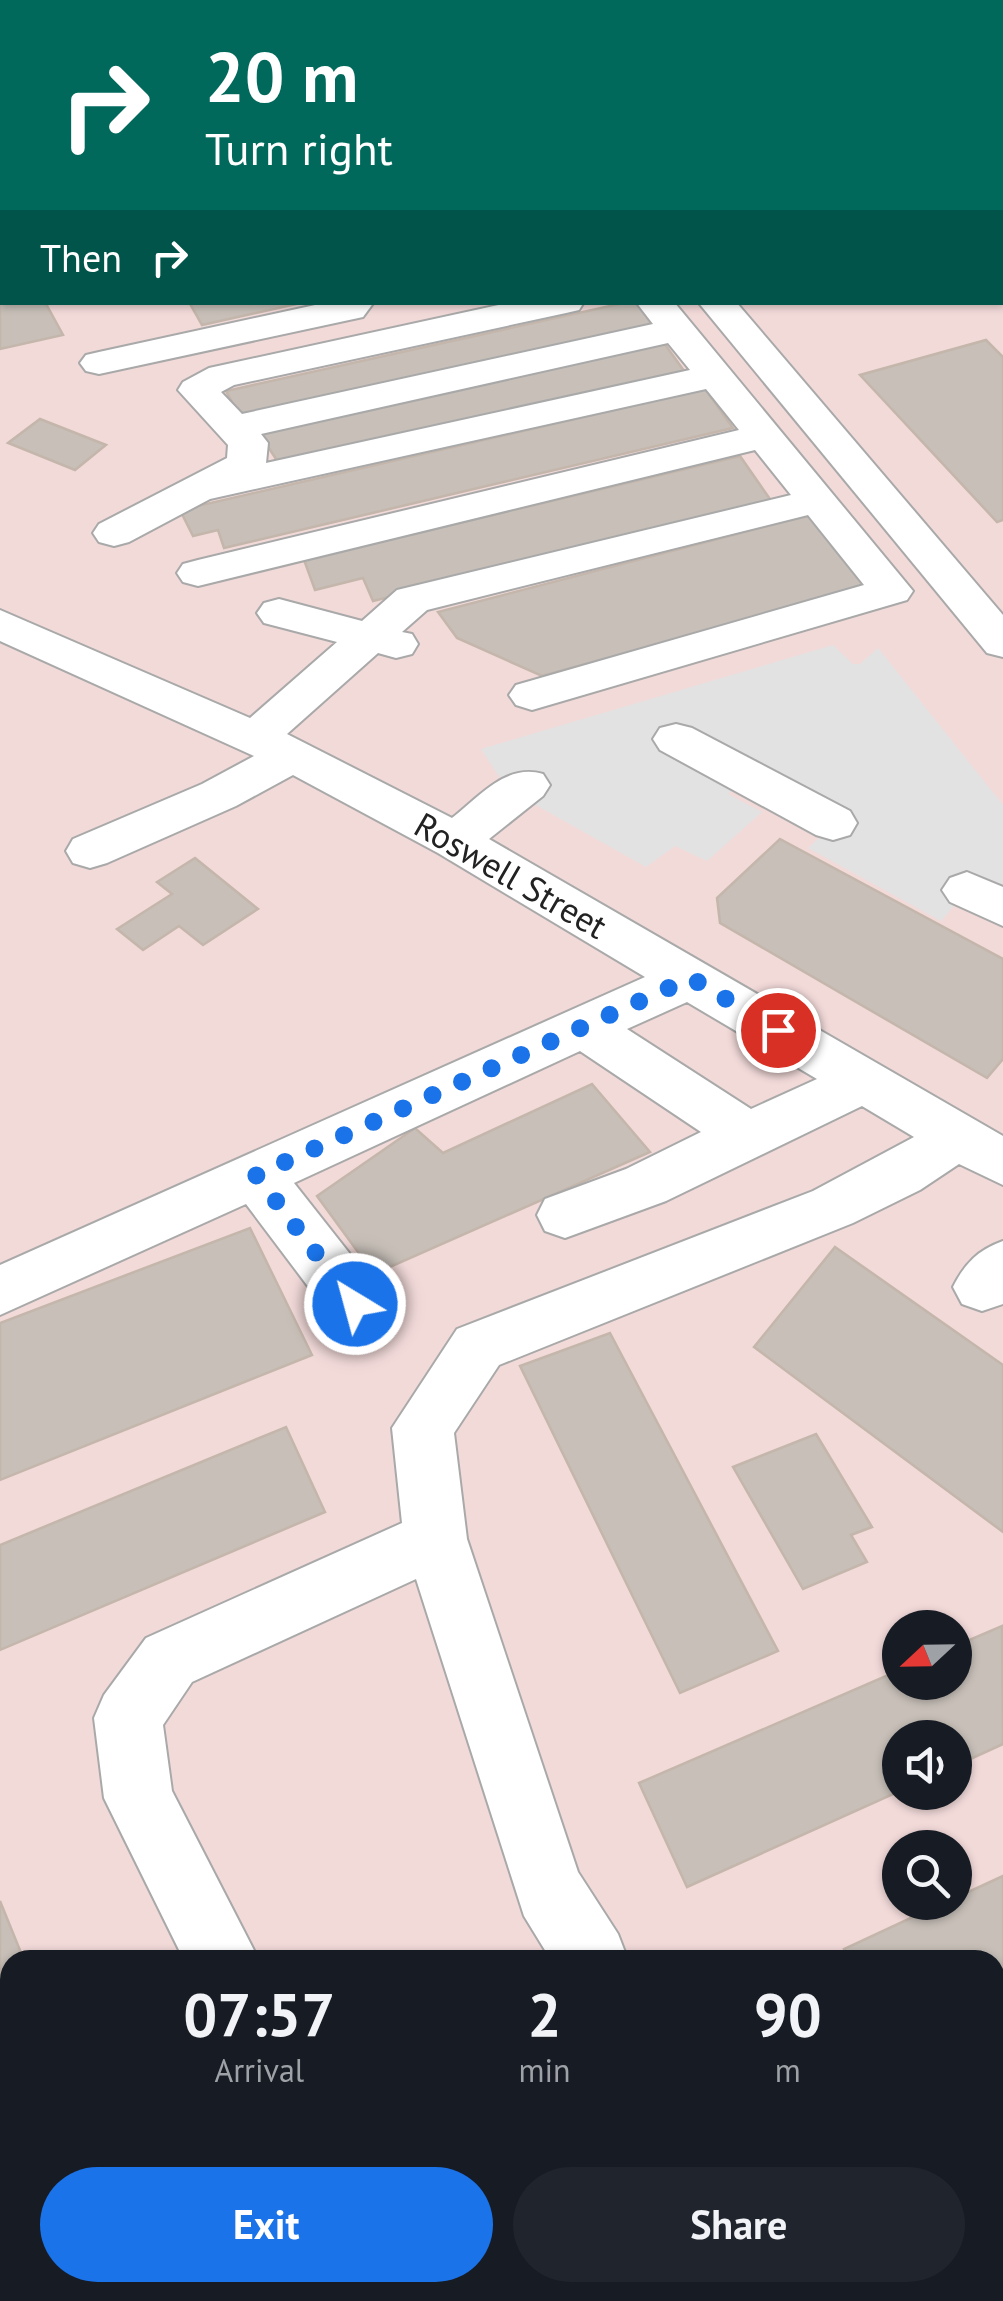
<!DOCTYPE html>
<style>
:root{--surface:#171b24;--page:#20242c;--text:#f1f3f6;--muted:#9ea1a6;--accent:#1a73e8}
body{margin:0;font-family:"PT Sans",sans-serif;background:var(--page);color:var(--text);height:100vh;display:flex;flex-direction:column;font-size:38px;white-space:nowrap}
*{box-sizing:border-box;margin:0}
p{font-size:32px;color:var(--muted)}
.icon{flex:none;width:55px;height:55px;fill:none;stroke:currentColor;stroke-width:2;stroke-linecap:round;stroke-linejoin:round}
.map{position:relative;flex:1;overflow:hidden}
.drawer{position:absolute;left:0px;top:1950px;width:1005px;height:352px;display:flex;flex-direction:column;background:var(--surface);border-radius:30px 30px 0 0;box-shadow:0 2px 8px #0004}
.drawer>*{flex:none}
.banner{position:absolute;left:0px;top:0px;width:1005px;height:305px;box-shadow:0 2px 8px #0004;background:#00695c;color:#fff;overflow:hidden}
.needle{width:65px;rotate:248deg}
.buttons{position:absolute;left:882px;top:1610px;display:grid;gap:20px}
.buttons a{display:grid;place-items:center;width:90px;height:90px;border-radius:50%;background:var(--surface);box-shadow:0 2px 8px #0004;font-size:50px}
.pin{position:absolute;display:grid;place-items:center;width:85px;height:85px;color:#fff;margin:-42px;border:5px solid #fff;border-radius:50%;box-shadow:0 2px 10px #0007}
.me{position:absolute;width:110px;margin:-55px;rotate:323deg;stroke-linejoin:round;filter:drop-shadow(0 0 8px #0008)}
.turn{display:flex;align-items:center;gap:35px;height:210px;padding:0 40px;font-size:45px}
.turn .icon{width:130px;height:130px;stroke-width:2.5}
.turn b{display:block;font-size:70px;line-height:85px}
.then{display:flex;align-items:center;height:95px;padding:0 40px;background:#0003;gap:20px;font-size:38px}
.eta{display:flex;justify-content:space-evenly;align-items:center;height:170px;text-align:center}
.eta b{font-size:60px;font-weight:700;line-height:70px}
.primary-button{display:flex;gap:20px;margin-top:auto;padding:20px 40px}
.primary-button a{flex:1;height:115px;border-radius:60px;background:var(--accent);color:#fff;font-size:40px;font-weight:700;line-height:115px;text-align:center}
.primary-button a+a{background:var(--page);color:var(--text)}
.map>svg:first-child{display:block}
.residential{fill:#e0dfdf}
.commercial{fill:#f2dad9;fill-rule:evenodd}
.parking{fill:#e2e2e2}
.building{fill:#c7bfb8;stroke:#c4b6ab;stroke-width:2.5}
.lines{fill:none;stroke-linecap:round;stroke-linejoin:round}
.minor-casing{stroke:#a9a9a9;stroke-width:4}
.minor{fill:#fff;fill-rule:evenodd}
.route{stroke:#1a73e8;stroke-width:18;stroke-dasharray:0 32.4}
.labels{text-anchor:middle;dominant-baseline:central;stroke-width:8;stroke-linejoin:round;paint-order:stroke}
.street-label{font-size:35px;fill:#222;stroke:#fff}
</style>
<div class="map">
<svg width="1003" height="2301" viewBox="0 0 1003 2301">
<rect width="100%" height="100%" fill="#f2efe9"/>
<!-- residential -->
<polygon class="residential" points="0,0 1003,0 1003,73 1002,2 2,2 0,266"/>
<!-- commercial -->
<path class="commercial" d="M 1003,73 L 1003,2301 L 0,2301 L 0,266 L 2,302 L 1002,302 ZM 900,1628 L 955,1628 L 955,1682 L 900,1682 ZM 900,1738 L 955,1738 L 955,1792 L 900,1792 ZM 900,1848 L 955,1848 L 955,1902 L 900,1902 ZM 10,1960 L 995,1960 L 995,2292 L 10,2292 Z"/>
<!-- parking -->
<polygon class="parking" points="833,645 853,664 860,664 878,648 1003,805 1003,913 965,893 941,921 808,848 823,834 735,787 728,794 762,812 707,861 675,846 646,867 507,789 481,749"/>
<!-- building -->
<g class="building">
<polygon points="0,292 2,302 45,302 63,335 0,349"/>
<polygon points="189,302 296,302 297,304 202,325"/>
<polygon points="628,302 639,302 661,325 241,418 226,391"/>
<polygon points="986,340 1003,357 1003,520 997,522 860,375"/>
<polygon points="664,343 687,375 280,465 257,430"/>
<polygon points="705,389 733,428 224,548 218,530 193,536 180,510"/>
<polygon points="40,419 106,445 75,470 8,443"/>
<polygon points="740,456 772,502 373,601 363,578 315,590 304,560"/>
<polygon points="810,515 874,585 542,676 457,638 438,612"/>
<polygon points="780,839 1003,959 1003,1059 987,1078 720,923 717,898"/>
<polygon points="195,858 258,909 203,945 179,926 143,950 117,929 172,894 157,882"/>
<polygon points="592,1084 650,1152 374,1274 317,1196 415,1128 443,1153"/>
<polygon points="250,1228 312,1355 0,1480 0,1323"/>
<polygon points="835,1247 1003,1365 1003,1532 754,1347"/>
<polygon points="610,1333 778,1651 680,1693 520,1366"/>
<polygon points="286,1427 325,1512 0,1650 0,1545"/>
<polygon points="816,1434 872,1527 851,1535 867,1562 803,1589 733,1467"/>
<polygon points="1002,1626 1003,1744 955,1766 955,1738 900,1738 900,1791 687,1887 639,1783 900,1670 900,1682 955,1682 955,1646"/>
<polygon points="1003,1876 1003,2017 995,2021 995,1960 850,1960 844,1949 945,1902 955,1902 955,1898"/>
<polygon points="0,1901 24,1960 10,1960 10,2260 0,2233"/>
<polygon points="22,2292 159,2292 162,2301 25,2301"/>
</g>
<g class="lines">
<defs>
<g id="minor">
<polygon points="329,302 374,302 363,317 99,374 86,371 80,363 86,355 99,352"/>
<path d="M 512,302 L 584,302 L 579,310 L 566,313 L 234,385 L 221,392 L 242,414 L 653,324 L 636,302 L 674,302 L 913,591 L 907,600 L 532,710 L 516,705 L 509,695 L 516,685 L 864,585 L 808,515 L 427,610 L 402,632 L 412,634 L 418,644 L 412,654 L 396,658 L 378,653 L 287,734 L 452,818 C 479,797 506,763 543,774 L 550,785 L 543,796 L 489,839 L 1003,1136 L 1003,1185 L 959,1164 L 920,1190 L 853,1223 L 499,1365 L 454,1433 L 467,1539 L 578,1872 L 618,1934 L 628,1960 L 551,1960 L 524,1916 L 416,1579 L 192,1682 L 163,1725 L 172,1791 L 259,1960 L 184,1960 L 104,1798 L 94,1718 L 104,1695 L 146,1638 L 402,1523 L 392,1428 L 457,1329 L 813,1191 L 914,1137 L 862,1106 L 666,1201 L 565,1238 L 545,1231 L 537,1215 L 545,1199 L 626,1169 L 701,1132 L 580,1051 L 294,1183 L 376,1287 L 384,1304 L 376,1321 L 355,1329 L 334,1321 L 246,1204 L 0,1315 L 0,1265 L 645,977 L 438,853 L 293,775 L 236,806 L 107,863 L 90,868 L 73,863 L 66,851 L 73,839 L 202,784 L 254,756 L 0,641 L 0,610 L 250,718 L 337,642 L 264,623 L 257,613 L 264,603 L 279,599 L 362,621 L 397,590 L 791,495 L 755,450 L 198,586 L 183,582 L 177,573 L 183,564 L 198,560 L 739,430 L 706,389 L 210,499 L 129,542 L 114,546 L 99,542 L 93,533 L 99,524 L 227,458 L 228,445 L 178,390 L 183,382 L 209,368 ZM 668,343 L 690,370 L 266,463 L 268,443 L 261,434 ZM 687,1002 L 817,1079 L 751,1109 L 627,1029 Z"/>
<polygon points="698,302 736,302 1003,615 1003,657 987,653"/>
<polygon points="676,724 692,728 850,811 857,823 850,835 833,840 816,835 660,750 653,739 660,728"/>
<polygon points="967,872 1003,887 1003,926 950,902 942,890 950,878"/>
<path d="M 1003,1241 L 1003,1304 L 982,1311 L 962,1304 L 953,1287 C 965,1263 978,1250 1003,1241 Z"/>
<polygon points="995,2264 1003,2283 1003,2301 911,2301 915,2292 995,2292"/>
<polygon points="356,2292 436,2292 440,2301 360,2301"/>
<polygon points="760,2292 841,2292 845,2301 764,2301"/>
</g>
</defs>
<!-- minor casing -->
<use href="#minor" class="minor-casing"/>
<!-- minor -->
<use href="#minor" class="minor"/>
</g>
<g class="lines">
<!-- route -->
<polyline class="route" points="355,1304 256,1175 691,978 778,1030"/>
</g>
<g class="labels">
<!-- street labels -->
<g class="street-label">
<text transform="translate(511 875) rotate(30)">Roswell Street</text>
</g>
</g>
</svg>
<div class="buttons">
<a><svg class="needle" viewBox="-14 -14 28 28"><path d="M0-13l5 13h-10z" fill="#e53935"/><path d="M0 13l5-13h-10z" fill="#9ea1a6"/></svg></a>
<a><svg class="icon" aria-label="sound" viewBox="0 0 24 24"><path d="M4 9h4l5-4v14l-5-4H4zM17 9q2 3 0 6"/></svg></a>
<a><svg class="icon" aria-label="search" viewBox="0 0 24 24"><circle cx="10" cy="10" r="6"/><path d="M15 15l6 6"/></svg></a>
</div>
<div class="pin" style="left:778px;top:1030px;background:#d93025"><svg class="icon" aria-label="arrive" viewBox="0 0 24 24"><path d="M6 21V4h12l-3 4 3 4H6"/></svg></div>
<svg class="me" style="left:355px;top:1304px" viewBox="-20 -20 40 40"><circle r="17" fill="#1a73e8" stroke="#fff" stroke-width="3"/><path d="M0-11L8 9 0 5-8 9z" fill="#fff"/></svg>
<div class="banner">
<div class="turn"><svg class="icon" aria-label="right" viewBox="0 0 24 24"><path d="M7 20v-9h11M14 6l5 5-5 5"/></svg><div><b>20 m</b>Turn right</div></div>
<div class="then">Then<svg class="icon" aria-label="right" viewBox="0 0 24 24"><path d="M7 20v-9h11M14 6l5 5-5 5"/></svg></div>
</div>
<section class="drawer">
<div class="eta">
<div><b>07:57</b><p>Arrival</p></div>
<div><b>2</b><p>min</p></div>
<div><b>90</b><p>m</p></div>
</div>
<div class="primary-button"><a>Exit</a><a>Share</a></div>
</section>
</div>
